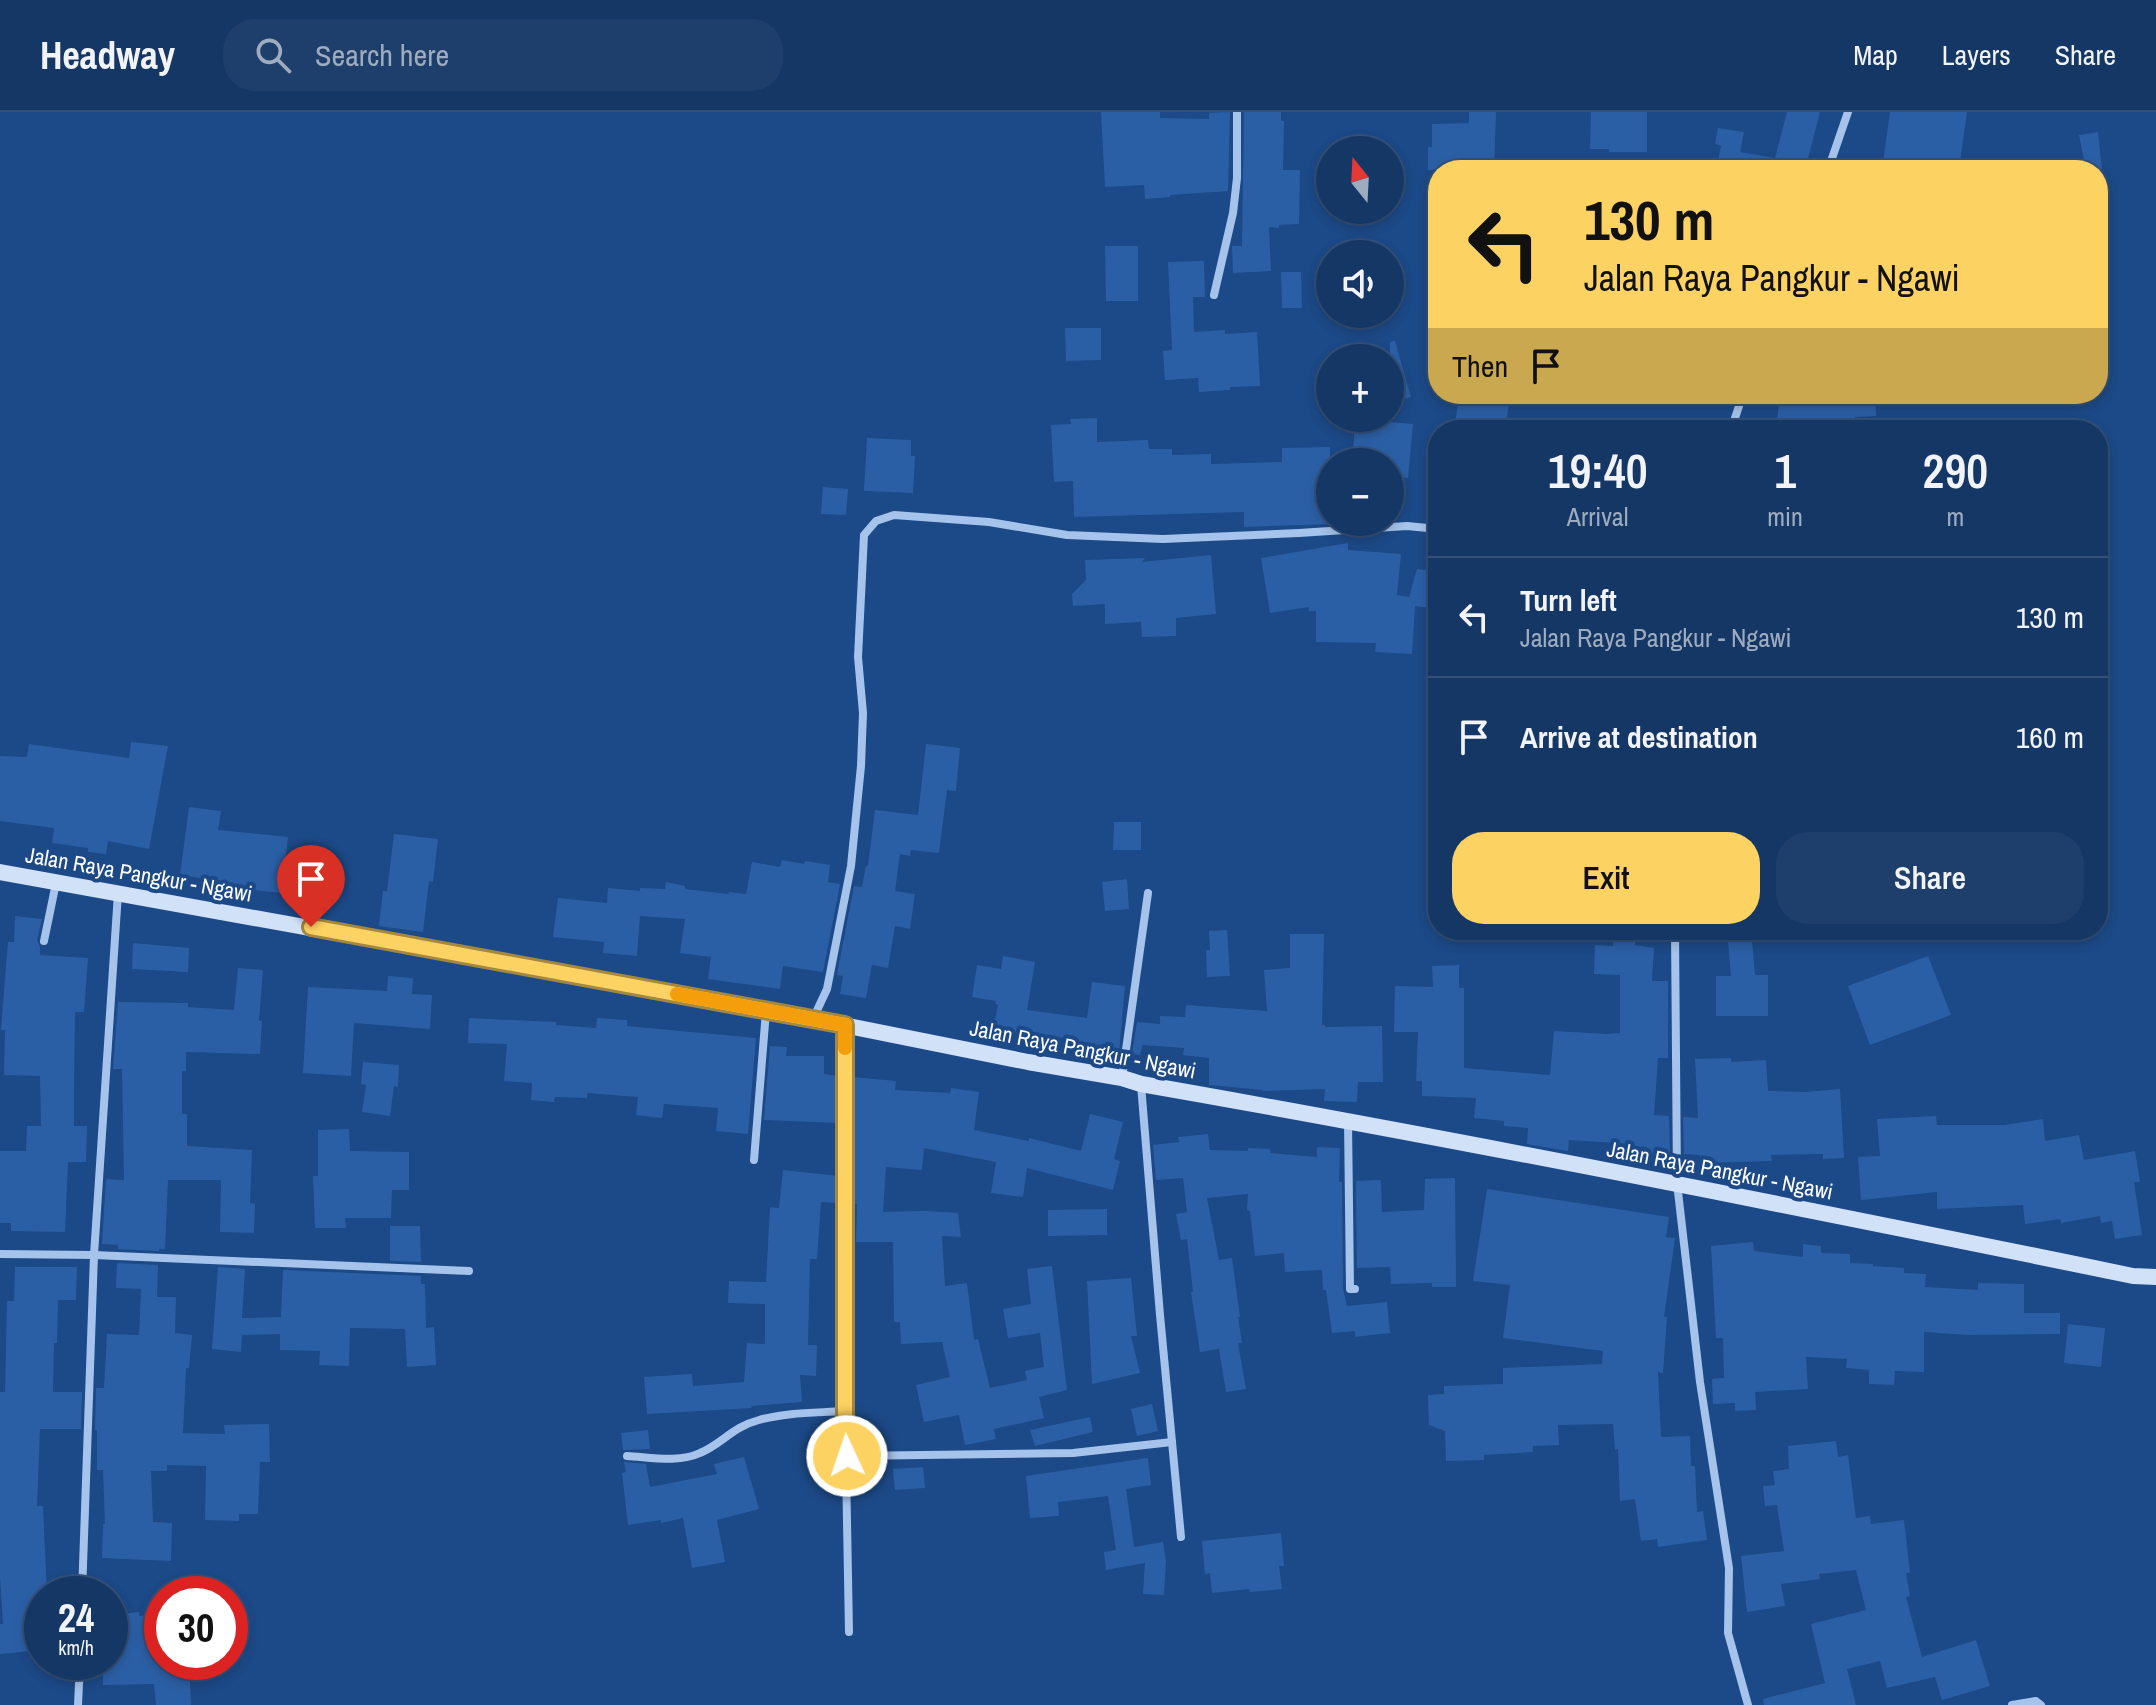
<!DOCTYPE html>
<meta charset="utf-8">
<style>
:root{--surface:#153765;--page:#1e3f6b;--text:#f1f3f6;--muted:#9dacbf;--line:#345179;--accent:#fcd263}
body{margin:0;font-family:"Archivo Narrow",sans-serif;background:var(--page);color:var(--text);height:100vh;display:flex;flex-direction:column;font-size:30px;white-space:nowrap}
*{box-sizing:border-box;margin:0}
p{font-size:26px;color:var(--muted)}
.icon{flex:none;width:44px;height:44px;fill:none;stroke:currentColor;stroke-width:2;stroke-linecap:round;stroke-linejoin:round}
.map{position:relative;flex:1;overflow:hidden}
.sheet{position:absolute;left:1428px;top:308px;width:680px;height:520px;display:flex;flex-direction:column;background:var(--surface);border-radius:32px;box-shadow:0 4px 12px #0003,0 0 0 2px var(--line)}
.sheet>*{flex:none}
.top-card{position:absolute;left:1428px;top:48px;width:680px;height:244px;border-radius:32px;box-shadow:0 4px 12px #0003,0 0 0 2px var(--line);background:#fcd263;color:#111;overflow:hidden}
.needle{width:52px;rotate:342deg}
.fabs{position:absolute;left:1316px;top:24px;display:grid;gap:16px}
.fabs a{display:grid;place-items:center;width:88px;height:88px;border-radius:50%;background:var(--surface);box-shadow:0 4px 12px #0003,0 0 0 2px var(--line);font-size:40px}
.speed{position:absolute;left:24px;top:1464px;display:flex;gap:16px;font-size:40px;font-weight:700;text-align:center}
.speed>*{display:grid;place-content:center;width:104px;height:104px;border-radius:50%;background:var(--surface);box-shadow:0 4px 12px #0003,0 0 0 2px var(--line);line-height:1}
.speed small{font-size:20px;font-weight:400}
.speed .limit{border:12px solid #d22;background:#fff;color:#111}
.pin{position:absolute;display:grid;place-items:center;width:68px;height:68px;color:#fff;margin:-82px -34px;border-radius:50% 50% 50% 0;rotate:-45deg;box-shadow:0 0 8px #0007}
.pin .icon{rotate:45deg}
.me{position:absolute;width:88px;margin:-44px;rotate:357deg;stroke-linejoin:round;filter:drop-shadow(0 0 6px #0008)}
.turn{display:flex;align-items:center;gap:28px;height:168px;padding:0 24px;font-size:36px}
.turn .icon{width:104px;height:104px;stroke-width:2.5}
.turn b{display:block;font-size:56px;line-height:68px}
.then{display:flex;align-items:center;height:76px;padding:0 24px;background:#0003;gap:16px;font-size:30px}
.eta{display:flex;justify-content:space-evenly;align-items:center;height:136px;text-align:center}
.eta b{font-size:48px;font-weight:600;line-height:56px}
.cta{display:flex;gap:16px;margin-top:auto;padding:16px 24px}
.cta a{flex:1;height:92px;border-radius:32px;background:var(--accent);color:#111;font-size:32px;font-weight:600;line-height:92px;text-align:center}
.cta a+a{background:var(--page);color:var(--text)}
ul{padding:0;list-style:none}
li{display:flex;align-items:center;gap:24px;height:120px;padding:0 24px;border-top:2px solid var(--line)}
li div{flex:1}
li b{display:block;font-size:30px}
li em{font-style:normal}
header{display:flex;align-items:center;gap:48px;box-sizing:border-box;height:112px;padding:0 40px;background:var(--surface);border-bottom:2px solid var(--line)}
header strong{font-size:38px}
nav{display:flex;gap:44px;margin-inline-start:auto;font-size:28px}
.search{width:560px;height:72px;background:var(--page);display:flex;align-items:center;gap:20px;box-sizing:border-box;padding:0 28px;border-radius:32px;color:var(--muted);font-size:30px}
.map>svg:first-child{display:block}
.building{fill:#2b5fa5}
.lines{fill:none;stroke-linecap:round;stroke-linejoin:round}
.minor{stroke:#a5c3eb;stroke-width:8}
.secondary{stroke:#d1e1f8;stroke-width:16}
.route-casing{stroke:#a48840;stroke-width:20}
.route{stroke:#fcd263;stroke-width:14}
.slow{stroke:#f59e0b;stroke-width:14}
.labels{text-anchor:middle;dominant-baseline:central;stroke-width:8;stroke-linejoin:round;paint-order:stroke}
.street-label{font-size:22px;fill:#fff;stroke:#1c4987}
</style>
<header>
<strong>Headway</strong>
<div class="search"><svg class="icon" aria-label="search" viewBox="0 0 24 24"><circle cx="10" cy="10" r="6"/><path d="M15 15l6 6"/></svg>Search here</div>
<nav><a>Map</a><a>Layers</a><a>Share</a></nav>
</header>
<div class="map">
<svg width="2156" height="1593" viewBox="0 0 2156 1593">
<rect width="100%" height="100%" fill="#1c4987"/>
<!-- building -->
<g class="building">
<polygon points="1101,0 1160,0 1160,6 1209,7 1209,1 1230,0 1228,79 1170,83 1170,85 1145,87 1144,73 1105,75"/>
<polygon points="1244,0 1281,0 1281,9 1284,9 1283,58 1300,58 1299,112 1279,113 1279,116 1269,115 1271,159 1233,161 1232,134 1242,134"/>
<polygon points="1469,0 1496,0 1494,58 1428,58 1428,35 1432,35 1432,12 1469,11"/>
<polygon points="1591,0 1647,0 1647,40 1609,40 1609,37 1590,37"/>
<polygon points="1787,0 1820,0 1805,58 1716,58 1721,34 1715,32 1718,16 1744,20 1740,40 1775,46"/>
<polygon points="1890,0 1967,0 1960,50 1935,46 1934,54 1903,49 1902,58 1882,58"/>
<polygon points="2098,20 2102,58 2086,58 2079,23"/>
<polygon points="1105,134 1138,134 1138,189 1106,189"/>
<polygon points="1204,149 1205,185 1193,185 1194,220 1225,218 1225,222 1257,220 1260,274 1230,275 1230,278 1199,280 1198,266 1165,268 1163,239 1172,238 1168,150"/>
<polygon points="1281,160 1301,160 1302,196 1282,196"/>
<polygon points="1065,216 1101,216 1101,248 1066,249"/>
<polygon points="1395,229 1411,285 1390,291 1390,230"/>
<polygon points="1462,282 1503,282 1502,294 1509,294 1504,318 1454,318 1458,291 1462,292"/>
<polygon points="1780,282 1875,282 1876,304 1855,305 1856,312 1825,314 1824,318 1776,318"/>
<polygon points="1097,306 1097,330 1148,328 1149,337 1172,337 1172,343 1211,342 1211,352 1282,350 1282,336 1330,335 1330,412 1244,415 1244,400 1074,405 1073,369 1054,370 1051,313 1071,312 1070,307"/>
<polygon points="1355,307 1413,312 1408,366 1390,364 1390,347 1353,345"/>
<polygon points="867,326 911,328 911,344 915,344 913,381 864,379"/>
<polygon points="823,375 848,377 846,403 821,402"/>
<polygon points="1348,431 1348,438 1401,442 1397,483 1409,485 1417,457 1438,460 1438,497 1415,494 1412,542 1375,540 1376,531 1316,530 1316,499 1309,499 1309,495 1270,501 1261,446"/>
<polygon points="1211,443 1216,502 1176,506 1176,524 1142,525 1141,510 1105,512 1105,492 1073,494 1072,482 1086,468 1085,448 1145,446 1142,450"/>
<polygon points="131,630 168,634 149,737 108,729 106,742 88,740 88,736 52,731 54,716 0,709 0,644 27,645 29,632 129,646"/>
<polygon points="926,632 960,636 956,679 947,678 939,741 911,738 910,744 900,742 895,779 915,782 910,817 895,814 888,856 872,853 866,886 840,882 843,864 837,863 854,774 862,775 866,754 868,754 875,698 918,703"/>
<polygon points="189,695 221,699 218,718 288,725 282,781 228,775 228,770 180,763"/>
<polygon points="1114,710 1141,710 1141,738 1113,738"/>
<polygon points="394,722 438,727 433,770 429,769 423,820 379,814 383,779 387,779"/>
<polygon points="782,748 804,752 805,749 830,753 828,770 840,772 823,860 783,854 780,877 708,867 711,845 680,841 685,807 640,804 637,844 603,841 604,830 553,825 558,786 607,791 608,776 640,779 640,776 665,777 666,770 685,774 685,777 728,782 729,780 746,782 752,750 780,755"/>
<polygon points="1127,767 1129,797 1105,799 1102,770"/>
<polygon points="15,804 42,807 37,828 40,835 40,843 88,846 84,900 75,900 74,979 74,1014 87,1014 86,1050 68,1050 65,1120 11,1119 11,1111 0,1111 0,1039 26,1039 27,1014 41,1014 40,964 4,963 5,918 1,918 3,891 8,830 14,830"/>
<polygon points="1227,818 1230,864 1207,865 1206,838 1210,838 1209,819"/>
<polygon points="1614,818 1636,818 1635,833 1654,836 1652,869 1668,869 1668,946 1658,946 1654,1003 1669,1004 1670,1042 1647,1041 1647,1035 1616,1033 1616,1031 1569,1028 1568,1039 1527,1032 1528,1016 1504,1014 1504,1009 1474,1006 1476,986 1422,984 1422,969 1416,969 1418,920 1394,920 1395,874 1433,875 1432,854 1459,853 1459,876 1464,876 1464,956 1550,963 1554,919 1607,922 1620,921 1620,863 1594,862 1595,833 1613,834"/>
<polygon points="1727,818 1751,818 1755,863 1768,863 1768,904 1716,904 1716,864 1731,864"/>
<polygon points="1290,822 1324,822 1322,913 1325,913 1325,915 1382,914 1383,970 1358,970 1357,990 1324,989 1325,977 1263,979 1263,978 1209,973 1209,946 1183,943 1184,936 1143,933 1143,931 1140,943 1132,942 1137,910 1160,912 1160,904 1185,905 1186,893 1267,899 1264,858 1290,856"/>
<polygon points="133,831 189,836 188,860 132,857"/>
<polygon points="1003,844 1035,850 1027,898 1087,906 1092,870 1125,874 1119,940 1083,935 1084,930 1058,925 1010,919 1009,925 992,921 998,893 995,892 996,889 972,885 977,853 1001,857"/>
<polygon points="1928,844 1951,903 1870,933 1848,874"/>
<polygon points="238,856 263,858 259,909 262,909 260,942 186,940 186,959 182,959 182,1002 187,1002 187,1034 252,1038 250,1091 255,1092 254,1121 220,1120 221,1068 168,1068 165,1137 159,1137 159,1139 118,1137 118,1133 102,1132 106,1067 124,1068 122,957 113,957 118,890 188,891 188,895 234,898"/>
<polygon points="388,864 413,866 412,882 432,883 430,917 354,911 351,964 303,961 308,875 387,879"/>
<polygon points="469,906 556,910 556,913 596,916 597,906 627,908 627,914 756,926 748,1022 716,1019 718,996 664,992 662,1006 636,1003 638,985 587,981 587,986 555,985 554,990 531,988 532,971 504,969 507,932 468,931"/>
<polygon points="770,934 787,935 786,944 824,944 824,962 838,964 838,1011 764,1008"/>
<polygon points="1731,946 1731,950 1766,948 1768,979 1805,980 1840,977 1844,1046 1823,1047 1823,1042 1771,1043 1772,1049 1701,1051 1700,1043 1684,1042 1683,1005 1698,1006 1695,947"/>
<polygon points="363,950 399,953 398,975 394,974 390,1004 362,1000 366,973 361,972"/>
<polygon points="852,965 896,969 895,978 950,981 951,976 979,980 974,1018 1029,1029 1029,1026 1081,1039 1090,1002 1123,1010 1114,1047 1120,1049 1113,1078 1027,1056 1023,1085 991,1081 996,1050 924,1036 922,1058 886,1055 883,1100 925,1099 958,1101 961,1125 942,1124 945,1174 967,1171 974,1228 978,1227 990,1276 1027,1268 1025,1259 1044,1255 1040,1221 1008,1226 1003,1197 1031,1192 1027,1157 1052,1154 1067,1278 1039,1285 1044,1306 994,1317 996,1327 965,1333 959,1303 924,1310 916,1273 950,1265 942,1230 901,1232 900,1210 894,1210 893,1130 856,1130 857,1092 852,1091 854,1012 852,1012"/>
<polygon points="1936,1004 1937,1013 2004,1013 2043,1007 2045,1029 2079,1023 2084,1048 2135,1039 2140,1070 2134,1070 2142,1123 2115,1127 2112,1109 2101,1111 2100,1104 2061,1111 2061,1107 2025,1112 2023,1093 1937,1097 1937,1080 1861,1088 1858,1045 1880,1044 1877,1007"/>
<polygon points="349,1017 350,1039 409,1040 409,1078 392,1078 391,1106 345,1106 346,1116 315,1116 313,1064 318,1064 318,1018"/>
<polygon points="1208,1022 1210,1038 1248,1039 1248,1036 1270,1037 1270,1041 1317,1045 1317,1035 1340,1036 1339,1070 1342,1070 1343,1177 1347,1194 1387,1190 1390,1221 1355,1225 1355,1219 1332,1221 1326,1178 1323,1178 1322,1158 1285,1160 1284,1141 1255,1144 1250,1099 1247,1098 1248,1082 1207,1086 1219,1148 1232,1146 1240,1205 1238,1205 1242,1231 1238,1231 1246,1277 1226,1280 1219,1237 1200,1240 1191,1180 1193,1180 1187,1127 1181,1128 1176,1102 1187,1100 1183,1066 1156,1068 1153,1033 1179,1030 1178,1025"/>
<polygon points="783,1058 838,1064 838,1091 821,1090 817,1147 810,1147 808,1233 817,1233 816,1264 800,1263 802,1290 751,1294 752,1296 647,1302 644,1265 692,1262 693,1274 744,1270 747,1231 765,1232 765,1192 728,1191 729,1169 766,1170 770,1095 779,1096"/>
<polygon points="1455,1066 1456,1175 1432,1175 1432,1171 1391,1172 1390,1155 1357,1156 1356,1069 1381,1068 1382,1100 1424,1098 1425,1067"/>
<polygon points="1487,1077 1669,1105 1666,1125 1675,1126 1664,1205 1667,1205 1663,1261 1658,1260 1661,1325 1690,1324 1691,1354 1695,1354 1697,1400 1703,1399 1707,1428 1658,1435 1657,1427 1641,1429 1635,1387 1620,1389 1618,1337 1615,1338 1613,1312 1558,1313 1559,1333 1533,1334 1533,1340 1484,1343 1484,1348 1446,1349 1445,1319 1429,1313 1428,1283 1444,1282 1444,1274 1503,1272 1503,1256 1602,1252 1603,1239 1503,1226 1510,1173 1473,1169"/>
<polygon points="1107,1097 1107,1123 1048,1124 1048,1098"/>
<polygon points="390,1114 420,1114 421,1150 390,1149"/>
<polygon points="1753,1130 1754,1139 1803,1145 1803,1132 1821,1134 1821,1141 1850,1142 1850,1151 1873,1152 1873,1154 1904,1156 1904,1161 1926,1162 1925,1175 1978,1178 1978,1171 2024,1172 2024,1201 2060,1201 2060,1222 1968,1223 1924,1220 1924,1260 1895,1259 1894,1273 1869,1272 1869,1258 1846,1256 1847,1247 1806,1245 1808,1277 1755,1280 1756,1298 1735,1299 1735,1291 1713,1292 1712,1267 1724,1266 1723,1226 1716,1226 1711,1134"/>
<polygon points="117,1151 158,1153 157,1185 176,1185 175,1221 192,1223 189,1256 186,1256 183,1321 225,1322 224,1313 269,1312 270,1350 260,1350 258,1402 239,1402 239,1409 205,1408 206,1354 167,1353 167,1359 151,1359 153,1410 172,1411 171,1449 102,1446 103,1412 105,1412 103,1358 97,1358 97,1318 95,1318 96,1276 104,1276 107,1222 139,1223 141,1177 116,1176"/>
<polygon points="15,1155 77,1155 76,1188 58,1188 57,1231 54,1231 53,1280 82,1280 81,1317 40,1317 37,1394 43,1394 47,1482 42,1482 42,1538 0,1542 0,1512 3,1512 0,1465 0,1280 5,1280 7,1189 14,1189"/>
<polygon points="218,1155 245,1157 242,1206 281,1205 283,1158 421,1164 421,1172 425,1172 426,1216 434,1215 436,1253 407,1255 405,1217 350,1216 349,1254 319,1253 320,1239 280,1238 280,1222 242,1223 241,1240 212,1237"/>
<polygon points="1131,1166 1137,1224 1131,1224 1140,1261 1092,1272 1087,1169"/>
<polygon points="2068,1212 2105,1216 2101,1255 2064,1251"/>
<polygon points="1152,1292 1158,1319 1137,1324 1131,1297"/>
<polygon points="1090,1305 1093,1320 1035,1334 1030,1318"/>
<polygon points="648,1318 650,1337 623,1338 621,1321"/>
<polygon points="1836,1329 1838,1345 1848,1343 1856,1406 1870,1404 1871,1412 1904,1408 1910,1461 1906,1461 1910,1484 1906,1485 1922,1545 1976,1528 1990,1574 1942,1588 1935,1565 1887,1576 1880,1549 1847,1557 1856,1593 1764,1593 1763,1587 1825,1571 1811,1512 1866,1498 1856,1458 1819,1462 1820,1467 1781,1472 1785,1494 1747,1500 1741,1444 1784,1439 1777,1393 1765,1394 1763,1374 1775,1373 1773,1359 1789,1357 1788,1334"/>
<polygon points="744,1345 759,1397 717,1408 725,1450 692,1456 683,1406 661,1411 661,1408 628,1413 622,1361 626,1360 624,1350 646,1352 650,1375 717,1362 714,1352"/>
<polygon points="1148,1346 1151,1373 1126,1377 1134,1435 1163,1430 1166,1449 1164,1483 1143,1482 1145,1451 1106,1458 1104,1440 1116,1438 1108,1384 1058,1390 1059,1404 1030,1406 1026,1364"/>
<polygon points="923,1355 925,1376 895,1378 893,1357"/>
<polygon points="1281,1421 1284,1454 1279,1454 1282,1477 1250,1480 1249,1477 1212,1481 1210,1461 1205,1462 1202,1429"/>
<polygon points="139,1500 139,1504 162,1503 162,1550 189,1550 191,1593 156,1593 154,1572 103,1573 103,1550 110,1550 110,1503"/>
</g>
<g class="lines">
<!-- minor -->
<g class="minor">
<polyline points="1828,58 1848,0"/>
<polyline points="1214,183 1233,101 1237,66 1237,0"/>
<polyline points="1731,318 1743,282"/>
<polyline points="1675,818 1677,1071 1700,1270 1729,1456 1728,1521 1748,1593"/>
<polyline points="44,829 56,771"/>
<polyline points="813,907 827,877 851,754 861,654 863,601 858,545 864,423 876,409 894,403 989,410 1067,423 1163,427 1299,421 1407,414 1438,417"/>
<polyline points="845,913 845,1299 849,1520"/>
<polyline points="1122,966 1148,781"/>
<polyline points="1141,973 1160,1203 1181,1425"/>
<polyline points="1348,1008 1350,1177 1355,1177"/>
<polyline points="754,1048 766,899"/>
<polyline points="0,1142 94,1143 469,1159"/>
<path d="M 627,1344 C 649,1345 679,1351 700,1341 C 722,1332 732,1315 759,1308 C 787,1300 816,1301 845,1299"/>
<polyline points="847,1344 1073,1341 1172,1330"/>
<polyline points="82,1482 94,1143 118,781"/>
<polyline points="78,1593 80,1550"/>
<polyline points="2012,1593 2036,1589 2041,1593"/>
</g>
<!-- secondary -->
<path class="secondary" d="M 0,760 L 813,907 L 1028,950 L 1122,966 L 1141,972 C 1473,1030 1803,1096 2133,1164 L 2156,1165"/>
</g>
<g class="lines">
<defs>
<polyline id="route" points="311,815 845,913 845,1299 847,1344"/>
</defs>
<!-- route casing -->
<use href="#route" class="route-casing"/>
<!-- route -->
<use href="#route" class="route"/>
<!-- slow -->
<polyline class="slow" points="677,882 845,913 845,936"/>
</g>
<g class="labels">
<!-- street labels -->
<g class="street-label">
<text transform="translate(139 762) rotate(10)">Jalan Raya Pangkur - Ngawi</text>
<text transform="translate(1083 937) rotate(11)">Jalan Raya Pangkur - Ngawi</text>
<text transform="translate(1720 1058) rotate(11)">Jalan Raya Pangkur - Ngawi</text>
</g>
</g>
</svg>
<div class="fabs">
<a><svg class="needle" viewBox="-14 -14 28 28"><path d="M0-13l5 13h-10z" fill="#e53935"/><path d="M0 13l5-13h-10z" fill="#9dacbf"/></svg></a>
<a><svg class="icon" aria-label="sound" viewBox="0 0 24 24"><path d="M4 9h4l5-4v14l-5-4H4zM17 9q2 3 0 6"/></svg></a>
<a>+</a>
<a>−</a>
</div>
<div class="speed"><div>24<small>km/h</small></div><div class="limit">30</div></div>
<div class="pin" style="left:311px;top:815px;background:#d93025"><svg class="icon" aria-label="arrive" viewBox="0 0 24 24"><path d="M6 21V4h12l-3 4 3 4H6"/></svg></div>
<svg class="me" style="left:847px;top:1344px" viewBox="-20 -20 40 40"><circle r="17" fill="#fcd263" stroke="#fff" stroke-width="3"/><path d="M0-11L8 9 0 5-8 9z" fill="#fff"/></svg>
<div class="top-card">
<div class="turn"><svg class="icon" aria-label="left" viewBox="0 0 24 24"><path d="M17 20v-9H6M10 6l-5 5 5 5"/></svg><div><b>130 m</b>Jalan Raya Pangkur - Ngawi</div></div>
<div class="then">Then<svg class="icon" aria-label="arrive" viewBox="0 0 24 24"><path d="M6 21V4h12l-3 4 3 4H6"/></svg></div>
</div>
<section class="sheet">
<div class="eta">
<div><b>19:40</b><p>Arrival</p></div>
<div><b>1</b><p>min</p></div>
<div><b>290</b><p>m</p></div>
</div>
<ul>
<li><svg class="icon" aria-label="left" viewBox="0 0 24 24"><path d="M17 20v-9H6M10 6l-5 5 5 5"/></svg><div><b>Turn left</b><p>Jalan Raya Pangkur - Ngawi</p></div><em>130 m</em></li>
<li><svg class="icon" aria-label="arrive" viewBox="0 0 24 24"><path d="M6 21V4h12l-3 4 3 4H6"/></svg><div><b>Arrive at destination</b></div><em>160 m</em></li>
</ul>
<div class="cta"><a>Exit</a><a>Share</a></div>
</section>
</div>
